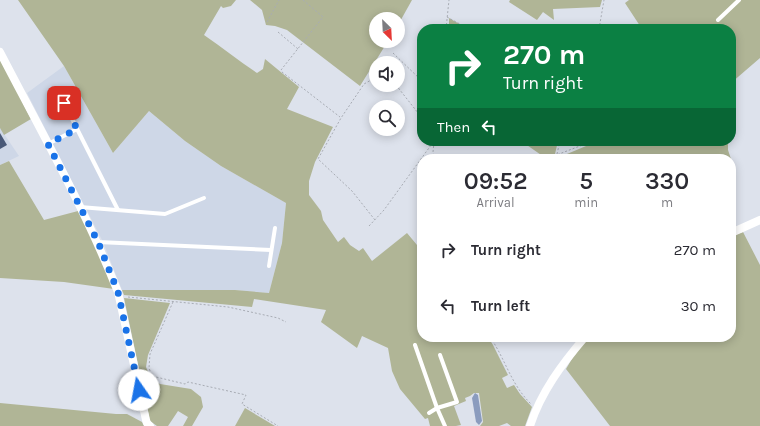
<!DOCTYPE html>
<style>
:root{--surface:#fff;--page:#f7f7f7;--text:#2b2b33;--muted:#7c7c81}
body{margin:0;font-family:Karla,sans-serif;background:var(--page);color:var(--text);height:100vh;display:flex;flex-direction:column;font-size:15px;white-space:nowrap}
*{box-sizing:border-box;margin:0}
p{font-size:13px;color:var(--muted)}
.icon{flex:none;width:22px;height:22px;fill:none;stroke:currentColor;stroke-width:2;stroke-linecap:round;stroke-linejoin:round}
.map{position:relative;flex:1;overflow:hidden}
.side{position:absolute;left:417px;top:154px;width:319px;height:188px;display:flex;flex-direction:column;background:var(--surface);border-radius:16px;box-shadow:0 2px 10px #0003}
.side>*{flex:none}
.guide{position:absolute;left:417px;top:24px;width:319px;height:122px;border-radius:16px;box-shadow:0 2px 10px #0003;background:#0b8043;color:#fff;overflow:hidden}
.needle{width:26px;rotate:156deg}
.fabs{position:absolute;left:369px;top:12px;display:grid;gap:8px}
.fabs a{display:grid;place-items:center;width:36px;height:36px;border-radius:50%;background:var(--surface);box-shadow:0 2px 10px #0003;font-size:20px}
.pin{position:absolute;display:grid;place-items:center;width:34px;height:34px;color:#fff;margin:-17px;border-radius:8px;box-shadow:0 2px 6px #0006}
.me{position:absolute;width:44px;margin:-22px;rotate:348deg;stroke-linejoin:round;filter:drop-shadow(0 0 3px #0008)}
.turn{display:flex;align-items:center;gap:14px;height:84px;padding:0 20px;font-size:18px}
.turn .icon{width:52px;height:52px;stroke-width:2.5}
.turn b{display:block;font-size:28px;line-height:34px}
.then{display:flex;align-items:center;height:38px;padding:0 20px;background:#0003;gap:8px;font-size:15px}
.eta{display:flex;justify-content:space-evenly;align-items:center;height:68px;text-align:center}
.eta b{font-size:24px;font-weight:600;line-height:28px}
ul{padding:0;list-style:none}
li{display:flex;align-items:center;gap:12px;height:56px;padding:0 20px}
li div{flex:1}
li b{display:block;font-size:15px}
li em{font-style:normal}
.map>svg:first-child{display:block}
.built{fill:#ced7e7}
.green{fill:#b0b596}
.water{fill:#8b9cbe}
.building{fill:#495978}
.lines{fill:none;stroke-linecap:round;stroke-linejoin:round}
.path{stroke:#a8acb4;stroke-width:1;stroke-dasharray:2 2;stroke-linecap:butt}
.service{stroke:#fff;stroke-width:4}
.minor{stroke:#fff;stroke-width:8}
.route{stroke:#1a73e8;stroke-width:7;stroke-dasharray:0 12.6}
</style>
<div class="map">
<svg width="760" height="426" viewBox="0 0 760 426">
<rect width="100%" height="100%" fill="#dde2ec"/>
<!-- built -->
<g class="built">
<polygon points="64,66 113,153 149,111 185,141 221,166 286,203 282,243 269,293 235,290 122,290 103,242 27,93"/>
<polygon points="0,128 19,156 0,165"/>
</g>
<!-- green -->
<g class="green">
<path d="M 18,0 L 236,0 L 231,6 L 223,8 L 221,6 L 204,35 C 222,47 239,61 257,73 L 263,69 L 265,59 L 299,87 L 287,109 L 333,127 L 315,162 L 309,181 L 309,195 L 321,211 L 323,220 L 338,242 L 344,237 L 350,245 L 359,251 L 363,248 L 372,261 L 407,233 L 422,251 L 422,337 L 488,337 L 493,345 L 508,375 L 502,378 L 507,388 L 514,385 L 520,394 L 532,407 L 525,426 L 511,426 L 507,423 L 499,426 L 480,426 L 483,422 L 479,393 L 474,393 L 470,396 L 465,398 L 466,401 L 454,406 L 461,425 L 456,426 L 430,426 L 428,418 L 425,419 L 400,389 L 392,371 L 388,348 L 362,336 L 357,348 L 321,322 L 326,310 L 254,299 L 252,307 L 124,295 L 122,290 L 235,290 L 269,293 L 282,243 L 286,203 L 221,166 L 185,141 L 149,111 L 113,153 L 64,66 Z"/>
<polygon points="250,0 412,0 398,25 398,19 376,19 376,41 388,41 360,86 287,30 275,26 266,25 262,10"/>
<polygon points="510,0 602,0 600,7 553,9 554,20 543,12 537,20 509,2"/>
<polygon points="629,0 760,0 760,58 731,83 731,29 642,29 625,3"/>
<polygon points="449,18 468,29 449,29"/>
<polygon points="0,58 31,119 4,135 0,128"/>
<polygon points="521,141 558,141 555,154 547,159"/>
<polygon points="598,141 728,141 728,150 733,165 731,166 731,159 555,159"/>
<polygon points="9,161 44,220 78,211 95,244 114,289 64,282 0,278 0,165"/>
<polygon points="743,232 760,265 760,426 610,426 566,369 576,352 590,337 731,337 731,236"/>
<polygon points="124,298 170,303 148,355 146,367 151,379 160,384 191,389 201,397 203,407 192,426 183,426 188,417 178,411 168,426 157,426 150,421"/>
<polygon points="0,403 116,414 127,414 142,422 144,426 0,426"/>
<polygon points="245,408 275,426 235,426"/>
</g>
<!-- water -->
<polygon class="water" points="475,393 478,395 482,421 479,425 476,422 472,398"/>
<!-- building -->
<polygon class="building" points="0,133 7,145 0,149"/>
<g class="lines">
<!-- path -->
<g class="path">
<polyline points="303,0 323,17 281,70 282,72 340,117"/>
<polyline points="447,17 469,29"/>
<polyline points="267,22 279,0"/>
<polyline points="446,29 449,0"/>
<polyline points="599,29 604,0"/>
<polyline points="278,32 298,49"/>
<polyline points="393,53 422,81"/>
<polyline points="373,79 364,84 341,118 318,159 352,191 375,220"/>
<polyline points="396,85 422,118"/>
<polyline points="434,142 433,152 435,159"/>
<polyline points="557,154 560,141"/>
<polyline points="551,159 559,154 593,141"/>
<polyline points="369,226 384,210 434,141"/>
<polyline points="128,297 228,307 278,318 286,322"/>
<polyline points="173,302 150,354 149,368 152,376 185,384 188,382 246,395 242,404 278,426"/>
<path d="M 490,337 C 506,360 510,383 531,404"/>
</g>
<!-- service -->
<g class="service">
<polyline points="718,20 739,0"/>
<polyline points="64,103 118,210"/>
<polyline points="48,144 77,129"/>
<polyline points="80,207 165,214 204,198"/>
<polyline points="98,242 271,250"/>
<polyline points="269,266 275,228"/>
<polyline points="415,345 437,408 445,426"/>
<polyline points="429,413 437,408 457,402 440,355"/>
</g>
<!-- minor -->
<g class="minor">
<path d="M 0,52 C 41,131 85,209 118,292 L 146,420 L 147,423 L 150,426"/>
<polyline points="731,233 760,220"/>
<path d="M 530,426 C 541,392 562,364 585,337"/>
</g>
</g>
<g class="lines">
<!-- route -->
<polyline class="route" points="64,103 77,129 48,144 98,242 118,292 139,390"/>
</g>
</svg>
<div class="fabs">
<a><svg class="needle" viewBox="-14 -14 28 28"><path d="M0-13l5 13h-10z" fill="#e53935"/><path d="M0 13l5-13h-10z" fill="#7c7c81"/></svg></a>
<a><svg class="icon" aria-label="sound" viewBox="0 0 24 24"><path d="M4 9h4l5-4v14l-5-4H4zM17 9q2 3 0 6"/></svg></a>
<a><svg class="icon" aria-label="search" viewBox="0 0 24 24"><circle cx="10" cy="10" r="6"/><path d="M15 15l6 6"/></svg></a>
</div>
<div class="pin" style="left:64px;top:103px;background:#d93025"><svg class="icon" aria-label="arrive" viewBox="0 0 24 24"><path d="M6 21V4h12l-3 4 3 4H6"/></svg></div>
<svg class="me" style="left:139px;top:390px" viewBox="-20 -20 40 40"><circle r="19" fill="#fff"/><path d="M0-13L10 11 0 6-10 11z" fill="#1a73e8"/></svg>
<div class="guide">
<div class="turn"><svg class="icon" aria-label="right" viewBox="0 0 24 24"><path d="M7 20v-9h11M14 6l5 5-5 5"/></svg><div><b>270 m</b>Turn right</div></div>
<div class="then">Then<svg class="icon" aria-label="left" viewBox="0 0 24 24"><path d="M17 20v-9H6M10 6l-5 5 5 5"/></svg></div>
</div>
<section class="side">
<div class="eta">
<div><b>09:52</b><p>Arrival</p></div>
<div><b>5</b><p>min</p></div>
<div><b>330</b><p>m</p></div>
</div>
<ul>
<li><svg class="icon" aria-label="right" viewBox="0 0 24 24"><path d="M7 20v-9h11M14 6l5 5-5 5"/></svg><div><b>Turn right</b></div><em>270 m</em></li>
<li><svg class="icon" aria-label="left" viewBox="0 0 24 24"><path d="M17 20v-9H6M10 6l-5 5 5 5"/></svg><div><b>Turn left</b></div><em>30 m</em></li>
</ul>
</section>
</div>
